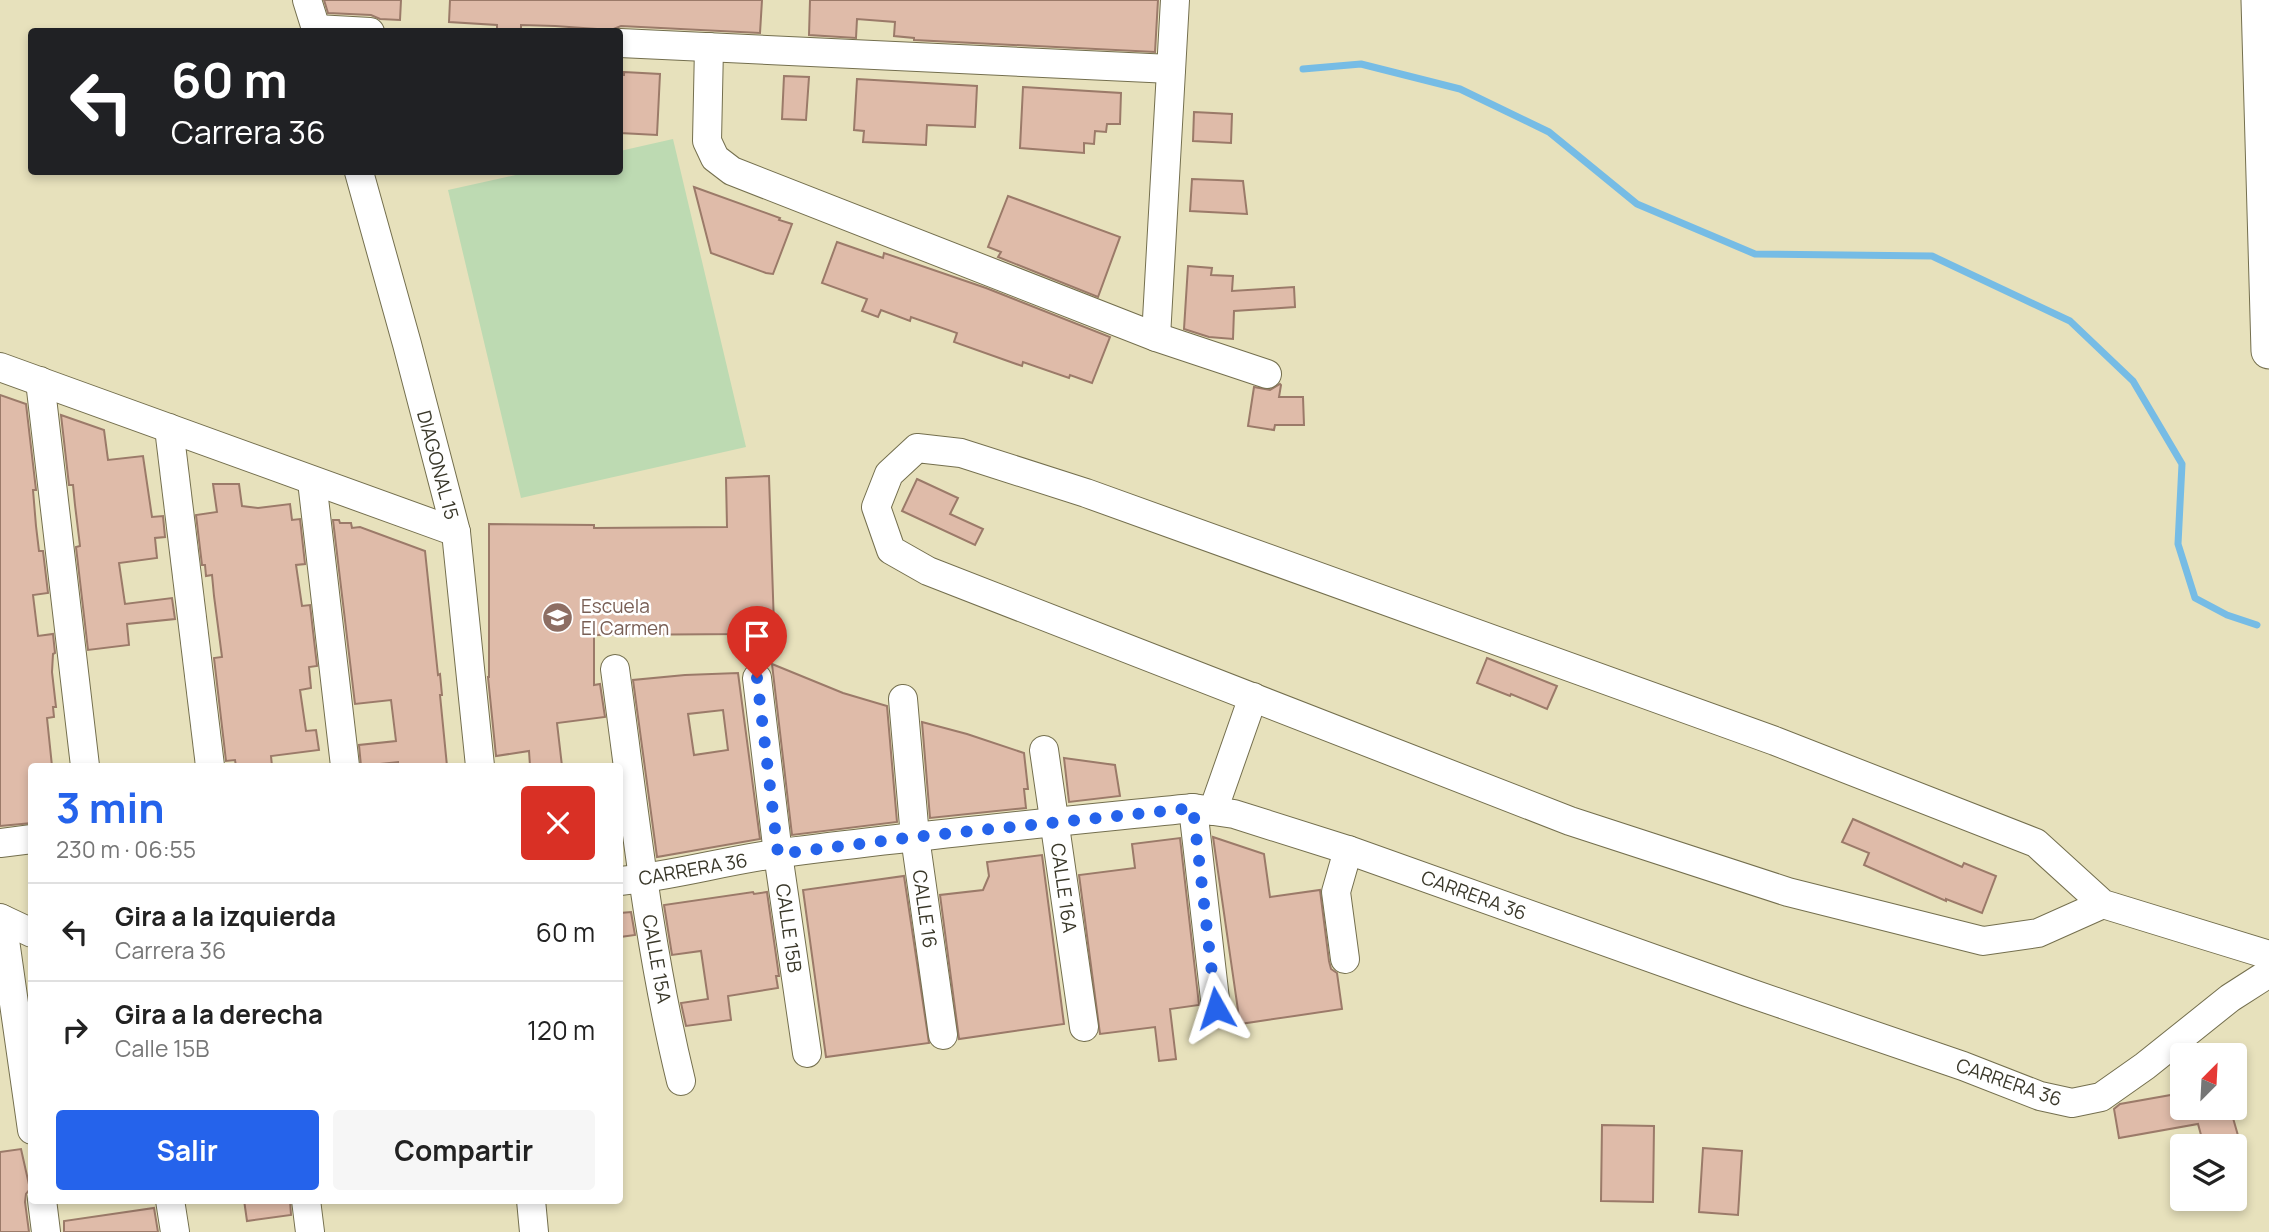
<!DOCTYPE html>
<html lang="es">
<meta charset="utf-8">
<style>
:root{--surface:#fff;--page:#f6f6f6;--text:#222;--muted:#767676;--line:#e0e0e0;--accent:#2563eb}
body{margin:0;font-family:Manrope,sans-serif;background:var(--page);color:var(--text);height:100vh;display:flex;flex-direction:column;font-size:26px;white-space:nowrap}
*{box-sizing:border-box;margin:0}
p{font-size:23px;color:var(--muted)}
.icon{flex:none;width:38px;height:38px;fill:none;stroke:currentColor;stroke-width:2;stroke-linecap:round;stroke-linejoin:round}
.map{position:relative;flex:1;overflow:hidden}
.drawer{position:absolute;left:28px;top:763px;width:595px;height:441px;display:flex;flex-direction:column;background:var(--surface);border-radius:7px;box-shadow:0 4px 10px #0003}
.drawer>*{flex:none}
.guide{position:absolute;left:28px;top:28px;width:595px;height:147px;border-radius:7px;box-shadow:0 4px 10px #0003;background:#202124;color:#fff;overflow:hidden}
.needle{width:46px;rotate:24deg}
.fabs{position:absolute;left:2170px;top:1043px;display:grid;gap:14px}
.fabs a{display:grid;place-items:center;width:77px;height:77px;border-radius:7px;background:var(--surface);box-shadow:0 4px 10px #0003;font-size:35px}
.pin{position:absolute;display:grid;place-items:center;width:60px;height:60px;color:#fff;margin:-72px -30px;border-radius:50% 50% 50% 0;rotate:-45deg;box-shadow:0 0 7px #0007}
.pin .icon{rotate:45deg}
.me{position:absolute;width:77px;margin:-38px;rotate:354deg;stroke-linejoin:round;filter:drop-shadow(0 0 5px #0008)}
.turn{display:flex;align-items:center;gap:24px;height:147px;padding:0 28px;font-size:32px}
.turn .icon{width:91px;height:91px;stroke-width:2.5}
.turn b{display:block;font-size:49px;line-height:60px}
.round{display:grid;place-items:center;flex:none;width:74px;height:74px;border-radius:7px;background:var(--page)}
.headline{display:flex;align-items:center;justify-content:space-between;height:119px;padding:0 28px}
h1{font-size:42px;font-weight:700;line-height:52px;color:var(--accent)}
.primary-button{display:flex;gap:14px;margin-top:auto;padding:14px 28px}
.primary-button a{flex:1;height:80px;border-radius:7px;background:var(--accent);color:#fff;font-size:28px;font-weight:700;line-height:80px;text-align:center}
.primary-button a+a{background:var(--page);color:var(--text)}
ul{padding:0;list-style:none}
li{display:flex;align-items:center;gap:21px;height:98px;padding:0 28px;border-top:2px solid var(--line)}
li div{flex:1}
li b{display:block;font-size:26px}
li em{font-style:normal}
.map>svg:first-child{display:block}
.green{fill:#bddab2}
.lines{fill:none;stroke-linecap:round;stroke-linejoin:round}
.stream{stroke:#76bce5;stroke-width:7}
.building{fill:#dfbba9;stroke:#9b7a69;stroke-width:2;fill-rule:evenodd}
.minor-casing{stroke:#746f4e;stroke-width:30}
.major-casing{stroke:#746f4e;stroke-width:37}
.minor{stroke:#fff;stroke-width:28}
.major{stroke:#fff;stroke-width:35}
.route{stroke:#2563eb;stroke-width:12;stroke-dasharray:0 21.6}
.labels{text-anchor:middle;dominant-baseline:central;stroke-width:5;stroke-linejoin:round;paint-order:stroke}
.street-label{font-size:19px;fill:#393729;stroke:#fff}
.education-label{font-size:19px;fill:#785e54;stroke:#fff;text-anchor:start}
</style>
<div class="map">
<svg width="2269" height="1232" viewBox="0 0 2269 1232">
<rect width="100%" height="100%" fill="#e7e1bc"/>
<!-- green -->
<polygon class="green" points="673,139 746,447 521,498 448,190 529,172 620,172 620,151"/>
<g class="lines">
<!-- stream -->
<polyline class="stream" points="1303,69 1361,64 1460,89 1549,132 1637,204 1755,254 1932,256 2070,321 2133,381 2182,464 2178,544 2195,598 2227,615 2257,625"/>
</g>
<!-- building -->
<g class="building">
<polygon points="324,0 401,0 400,20 380,19 371,15 328,13"/>
<polygon points="450,0 762,0 760,33 621,26 611,30 555,26 521,25 521,32 497,31 497,25 449,22"/>
<polygon points="810,0 1158,0 1155,52 914,40 914,38 894,36 895,22 857,19 856,38 809,35"/>
<polygon points="624,72 660,74 657,135 620,133 620,75 624,75"/>
<polygon points="784,76 809,77 806,120 782,119"/>
<polygon points="857,79 977,86 975,127 927,125 926,145 863,142 864,131 854,130"/>
<polygon points="1023,87 1121,93 1120,124 1107,124 1106,132 1095,131 1094,144 1084,143 1084,153 1020,148"/>
<polygon points="1194,112 1232,114 1231,143 1193,141"/>
<polygon points="1192,179 1243,181 1247,214 1190,211"/>
<polygon points="694,187 780,218 779,220 792,224 773,274 766,273 711,253"/>
<polygon points="1008,196 1120,237 1098,297 998,257 1001,252 988,247"/>
<polygon points="837,242 883,258 884,253 986,288 1110,337 1092,383 1070,375 1069,378 1023,362 1022,366 954,342 957,333 911,317 910,321 881,310 878,317 862,311 867,299 822,283"/>
<polygon points="1188,266 1212,268 1211,275 1233,276 1232,291 1294,287 1295,307 1234,311 1233,339 1209,337 1184,329"/>
<polygon points="1280,384 1281,385 1279,397 1303,397 1304,425 1275,425 1274,430 1248,426 1254,387 1270,390"/>
<polygon points="0,395 26,404 36,490 33,490 36,526 39,551 43,551 48,593 33,595 38,636 53,634 55,653 53,654 52,672 56,707 53,707 54,717 47,718 52,766 32,766 32,823 0,826"/>
<polygon points="61,415 104,430 108,460 143,456 152,517 163,516 165,537 155,538 157,558 119,563 125,604 172,598 175,619 127,624 129,645 88,650 76,547 80,546 75,505 73,485 69,485"/>
<polygon points="769,476 774,626 742,629 743,634 594,635 594,685 600,684 605,717 557,723 562,766 530,766 529,751 496,756 488,677 489,677 489,524 594,525 594,528 727,527 726,478"/>
<polygon points="917,479 958,498 950,514 983,529 975,545 902,511"/>
<polygon points="213,484 239,484 242,506 258,508 290,504 292,520 300,519 305,564 296,565 302,606 310,605 317,666 309,667 311,688 300,690 306,731 316,730 319,750 271,756 272,766 236,766 235,760 226,761 214,658 222,657 214,596 212,575 206,576 205,565 202,565 196,515 217,512"/>
<polygon points="333,520 339,520 340,523 351,523 352,528 360,527 425,551 438,675 440,674 442,695 440,695 447,766 398,766 398,762 361,766 359,745 396,741 391,700 355,704"/>
<polygon points="1487,658 1557,686 1547,709 1511,694 1510,696 1477,683"/>
<polygon points="772,664 843,693 887,706 897,822 792,835"/>
<path d="M 738,673 L 760,839 L 657,857 L 633,680 L 685,675 ZM 723,710 L 728,750 L 694,755 L 688,714 Z"/>
<polygon points="922,722 967,734 1024,753 1028,789 1024,789 1026,808 930,818"/>
<polygon points="1064,758 1115,765 1120,796 1069,802"/>
<polygon points="1853,819 1962,867 1964,863 1996,876 1982,913 1946,899 1946,901 1864,865 1869,853 1842,842"/>
<polygon points="1213,837 1264,854 1270,897 1320,890 1329,961 1331,969 1337,973 1342,1009 1240,1024"/>
<polygon points="1180,838 1199,1005 1170,1009 1176,1059 1159,1061 1155,1027 1100,1034 1079,875 1135,868 1132,844"/>
<polygon points="1042,855 1064,1024 959,1039 940,895 983,890 989,876 987,862"/>
<polygon points="904,876 929,1043 826,1057 803,890"/>
<polygon points="753,892 754,894 767,892 779,976 776,976 778,988 728,996 731,1020 686,1026 681,1003 708,999 701,951 672,955 664,905"/>
<polygon points="631,912 635,935 620,937 620,913"/>
<polygon points="2182,1093 2182,1108 2236,1108 2237,1118 2233,1118 2241,1146 2204,1146 2198,1124 2119,1138 2114,1109 2120,1104"/>
<polygon points="1602,1125 1654,1126 1653,1202 1601,1201"/>
<polygon points="1703,1148 1742,1151 1738,1215 1699,1212"/>
<polygon points="21,1149 30,1189 26,1194 25,1202 29,1232 0,1232 0,1152"/>
<polygon points="244,1200 290,1200 291,1215 247,1221"/>
<polygon points="154,1208 158,1232 64,1232 64,1221"/>
</g>
<g class="lines">
<defs>
<g id="minor">
<polyline points="307,0 317,32"/>
<polyline points="316,29 370,32"/>
<polyline points="620,43 1171,69"/>
<polyline points="709,47 707,141 715,158 732,171 1156,337 1267,374"/>
<polyline points="359,172 407,344 456,532 480,766"/>
<polyline points="1156,337 1175,0"/>
<polyline points="0,367 456,532"/>
<polyline points="40,381 85,766"/>
<polyline points="169,428 210,766"/>
<polyline points="312,481 345,766"/>
<path d="M 615,669 C 634,807 648,946 681,1081"/>
<polyline points="757,678 778,854 807,1053"/>
<polyline points="903,699 915,837 943,1035"/>
<polyline points="1044,750 1084,1027"/>
<polyline points="1193,808 1216,1008"/>
<polyline points="1213,811 1253,697"/>
<polyline points="0,843 32,839"/>
<path d="M 620,881 C 674,876 727,860 782,853 C 918,835 1056,822 1193,808 L 1234,814 L 1348,850 L 1747,992 L 1963,1066 L 2040,1096 L 2072,1103 L 2101,1097 L 2145,1066 L 2230,998 L 2269,973"/>
<polyline points="2103,904 2038,933 1983,941 1788,892 1570,821 928,571 891,550 876,507 889,474 917,448 961,453 1086,493 1775,741 2036,843 2103,904 2269,955"/>
<polyline points="0,918 32,933"/>
<polyline points="2,919 32,1130"/>
<polyline points="1345,959 1336,892 1348,850"/>
<polyline points="42,1200 46,1232"/>
<polyline points="170,1200 175,1232"/>
<polyline points="306,1200 310,1232"/>
<polyline points="531,1200 534,1232"/>
</g>
<polyline id="major" points="2259,0 2269,351"/>
</defs>
<!-- minor casing -->
<use href="#minor" class="minor-casing"/>
<!-- major casing -->
<use href="#major" class="major-casing"/>
<!-- minor -->
<use href="#minor" class="minor"/>
<!-- major -->
<use href="#major" class="major"/>
</g>
<g class="lines">
<!-- route -->
<polyline class="route" points="757,678 778,854 915,837 1193,808 1216,1008"/>
</g>
<!-- icons -->
<defs>
<symbol id="school-disc" viewBox="-11 -11 22 22"><circle r="9.5" fill="#8d6e63" stroke="#fff"/><path d="M0-5L7-2L0 1L-7-2ZM-4 1L0 2.5L4 1V4Q0 6-4 4Z" fill="#fff"/></symbol>
</defs>
<g fill-rule="evenodd">
<use href="#school-disc" x="540" y="600" width="35" height="35"/>
</g>
<g class="labels">
<!-- street labels -->
<g class="street-label">
<text transform="translate(438 465) rotate(75)">DIAGONAL 15</text>
<text transform="translate(693 869) rotate(-10)">CARRERA 36</text>
<text transform="translate(1064 888) rotate(82)">CALLE 16A</text>
<text transform="translate(1474 895) rotate(20)">CARRERA 36</text>
<text transform="translate(925 909) rotate(82)">CALLE 16</text>
<text transform="translate(789 928) rotate(82)">CALLE 15B</text>
<text transform="translate(657 959) rotate(80)">CALLE 15A</text>
<text transform="translate(2009 1082) rotate(19)">CARRERA 36</text>
</g>
<!-- education labels -->
<g class="education-label">
<text x="581" y="606">Escuela<tspan x="581" dy="22">El Carmen</tspan></text>
</g>
</g>
</svg>
<div class="fabs">
<a><svg class="needle" viewBox="-14 -14 28 28"><path d="M0-13l5 13h-10z" fill="#e53935"/><path d="M0 13l5-13h-10z" fill="#767676"/></svg></a>
<a><svg class="icon" aria-label="layers" viewBox="0 0 24 24"><path d="M12 4l9 5-9 5-9-5zM3 14l9 5 9-5"/></svg></a>
</div>
<div class="pin" style="left:757px;top:678px;background:#d93025"><svg class="icon" aria-label="arrive" viewBox="0 0 24 24"><path d="M6 21V4h12l-3 4 3 4H6"/></svg></div>
<svg class="me" style="left:1216px;top:1008px" viewBox="-20 -20 40 40"><path d="M0-17L14 15 0 8-14 15z" fill="#2563eb" stroke="#fff" stroke-width="4"/></svg>
<div class="guide">
<div class="turn"><svg class="icon" aria-label="left" viewBox="0 0 24 24"><path d="M17 20v-9H6M10 6l-5 5 5 5"/></svg><div><b>60 m</b>Carrera 36</div></div>
</div>
<section class="drawer">
<div class="headline"><div><h1>3 min</h1><p>230 m · 06:55</p></div><a class="round" style="background:#d93025;color:#fff"><svg class="icon" aria-label="close" viewBox="0 0 24 24"><path d="M6 6l12 12M18 6L6 18"/></svg></a></div>
<ul>
<li><svg class="icon" aria-label="left" viewBox="0 0 24 24"><path d="M17 20v-9H6M10 6l-5 5 5 5"/></svg><div><b>Gira a la izquierda</b><p>Carrera 36</p></div><em>60 m</em></li>
<li><svg class="icon" aria-label="right" viewBox="0 0 24 24"><path d="M7 20v-9h11M14 6l5 5-5 5"/></svg><div><b>Gira a la derecha</b><p>Calle 15B</p></div><em>120 m</em></li>
</ul>
<div class="primary-button"><a>Salir</a><a>Compartir</a></div>
</section>
</div>
